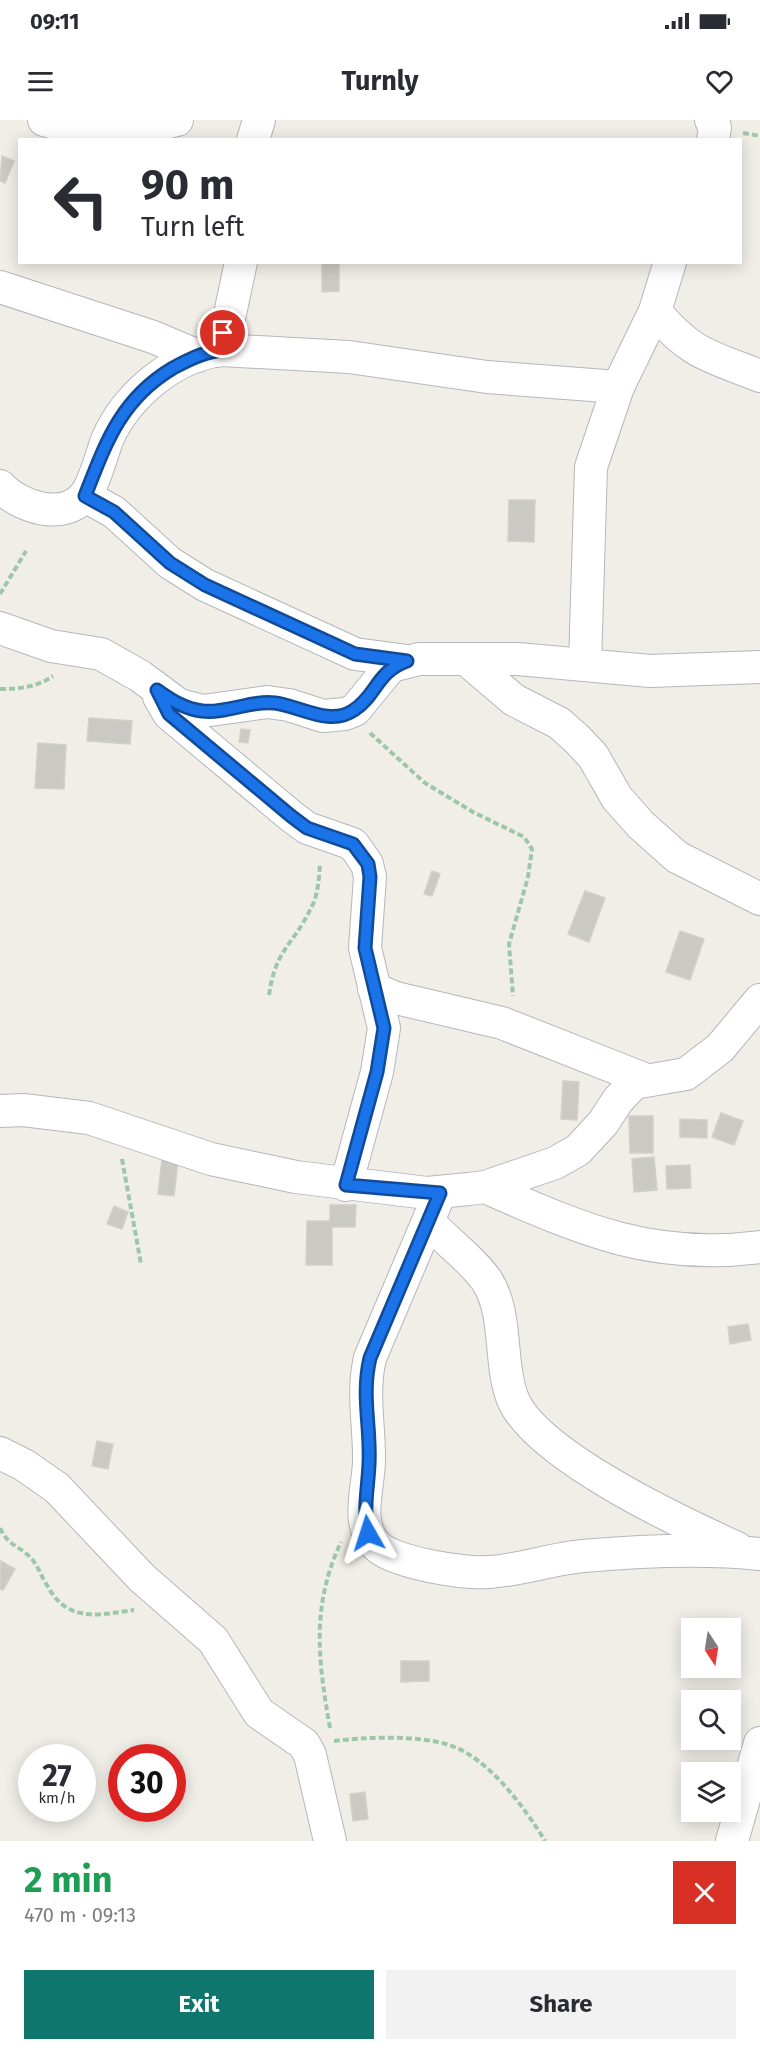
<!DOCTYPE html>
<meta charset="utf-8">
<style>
:root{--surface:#fff;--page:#f2f2f3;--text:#2b2b33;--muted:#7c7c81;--accent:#0f766e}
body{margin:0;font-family:"Fira Sans",sans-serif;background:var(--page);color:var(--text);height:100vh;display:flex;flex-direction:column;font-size:22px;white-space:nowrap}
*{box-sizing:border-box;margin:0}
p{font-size:20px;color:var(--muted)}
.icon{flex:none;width:33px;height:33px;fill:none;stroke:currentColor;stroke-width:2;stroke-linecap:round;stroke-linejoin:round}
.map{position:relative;height:1721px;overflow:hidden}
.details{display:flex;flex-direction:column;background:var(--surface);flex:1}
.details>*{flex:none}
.top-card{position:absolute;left:18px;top:18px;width:724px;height:126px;border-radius:0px;box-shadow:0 3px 15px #0003;background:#fff;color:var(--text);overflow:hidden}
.needle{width:39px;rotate:168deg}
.tools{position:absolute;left:681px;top:1498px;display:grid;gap:12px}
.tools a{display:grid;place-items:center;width:60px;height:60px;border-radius:0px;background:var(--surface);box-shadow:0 3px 15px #0003;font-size:30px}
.speed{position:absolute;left:18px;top:1624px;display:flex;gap:12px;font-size:30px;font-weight:700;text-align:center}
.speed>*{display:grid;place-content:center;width:78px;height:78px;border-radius:50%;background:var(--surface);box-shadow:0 3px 15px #0003;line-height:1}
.speed small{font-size:15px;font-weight:400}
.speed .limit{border:9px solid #d22;background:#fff;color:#111}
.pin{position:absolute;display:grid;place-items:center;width:51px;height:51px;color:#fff;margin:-26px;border:3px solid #fff;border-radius:50%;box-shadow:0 2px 6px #0007}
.me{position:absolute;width:66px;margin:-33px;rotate:354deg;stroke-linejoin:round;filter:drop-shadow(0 0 4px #0008)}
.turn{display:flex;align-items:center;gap:21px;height:126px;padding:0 24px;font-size:27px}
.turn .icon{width:78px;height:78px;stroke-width:2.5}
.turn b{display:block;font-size:42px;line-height:51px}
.round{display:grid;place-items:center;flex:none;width:63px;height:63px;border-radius:0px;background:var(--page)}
.head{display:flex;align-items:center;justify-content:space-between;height:102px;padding:0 24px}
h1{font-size:36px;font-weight:700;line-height:45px;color:#1e9e55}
.button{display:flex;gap:12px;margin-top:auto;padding:12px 24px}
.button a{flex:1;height:69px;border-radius:0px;background:var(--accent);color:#fff;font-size:24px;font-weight:700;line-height:69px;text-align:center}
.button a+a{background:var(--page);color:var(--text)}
.status{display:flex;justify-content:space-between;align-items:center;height:42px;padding:0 30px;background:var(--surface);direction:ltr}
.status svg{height:16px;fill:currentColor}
header{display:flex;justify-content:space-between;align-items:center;height:78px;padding:0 24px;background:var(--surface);font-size:27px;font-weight:700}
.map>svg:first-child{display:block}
.building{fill:#cbc9c4;stroke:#d4d0c5;stroke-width:1.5}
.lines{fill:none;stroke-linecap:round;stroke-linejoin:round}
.street-casing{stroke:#b4b7bb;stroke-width:34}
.path{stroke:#9ec7aa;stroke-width:4;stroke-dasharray:6 3;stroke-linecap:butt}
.street{stroke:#fff;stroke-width:32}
.route-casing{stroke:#114b97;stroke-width:15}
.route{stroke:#1a73e8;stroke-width:10}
</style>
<div class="status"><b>09:11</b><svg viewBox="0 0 49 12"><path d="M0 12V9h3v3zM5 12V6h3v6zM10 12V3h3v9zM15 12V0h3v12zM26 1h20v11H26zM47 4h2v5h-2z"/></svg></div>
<header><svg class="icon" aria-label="menu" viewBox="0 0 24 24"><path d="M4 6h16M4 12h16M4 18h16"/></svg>Turnly<svg class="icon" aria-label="heart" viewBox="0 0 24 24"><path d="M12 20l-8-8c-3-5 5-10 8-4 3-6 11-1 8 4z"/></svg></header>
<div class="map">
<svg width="760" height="1721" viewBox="0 0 760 1721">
<rect width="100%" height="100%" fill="#f0eee7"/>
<!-- building -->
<g class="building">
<polygon points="2,36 14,41 5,63 0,61"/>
<polygon points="322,144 339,144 339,171 322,172"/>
<polygon points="509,380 535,380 534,422 508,421"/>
<polygon points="89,598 132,601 130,624 87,621"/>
<polygon points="241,609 250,610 248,623 239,622"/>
<polygon points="38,623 66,625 64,669 35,668"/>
<polygon points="432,751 440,754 432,776 424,774"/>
<polygon points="585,771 605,778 589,822 568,814"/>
<polygon points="680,811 704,819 690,860 666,852"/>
<polygon points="563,961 579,962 577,1000 561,999"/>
<polygon points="721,993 743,1001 734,1025 712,1017"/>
<polygon points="629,996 653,996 653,1033 630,1033"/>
<polygon points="680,999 707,1000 707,1018 680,1017"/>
<polygon points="654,1037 657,1070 634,1072 632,1039"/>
<polygon points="162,1039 178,1041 174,1076 158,1074"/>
<polygon points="690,1045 691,1068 667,1069 666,1046"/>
<polygon points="330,1085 356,1085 355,1107 332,1107 332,1145 306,1145 307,1101 330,1101"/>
<polygon points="114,1086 128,1092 122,1109 107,1104"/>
<polygon points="748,1204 751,1220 730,1224 728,1207"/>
<polygon points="97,1321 113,1324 108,1349 92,1346"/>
<polygon points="1,1441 15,1449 3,1470 0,1469"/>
<polygon points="401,1541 429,1541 429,1561 401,1562"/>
<polygon points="365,1672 368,1699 353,1701 350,1674"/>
</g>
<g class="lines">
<defs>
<g id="street">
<path d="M 44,0 C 88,14 133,13 177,0"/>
<polyline points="711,0 715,7 713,20"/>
<polyline points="253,20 259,0"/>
<polyline points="0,167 153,217 198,236"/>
<path d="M 655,191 C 691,235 710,236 760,256"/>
<polyline points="216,231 230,194 241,142"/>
<path d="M 0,366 C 19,387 64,402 85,375 C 94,364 102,334 107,320 C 126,276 173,236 221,230 L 349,237 L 487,257 L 618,267"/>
<polyline points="85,376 114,392 170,443 205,465 355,534 407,541"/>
<polyline points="0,508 51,526 101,534 140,556 179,585 203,591 267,582 289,585 323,596 345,594 355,590 391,546 419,539 518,539 650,551 760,547"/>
<polyline points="467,540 514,580 559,603 577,619 593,636 617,678 641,705 677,737 760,779"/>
<polyline points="585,544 591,347 618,267 655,191 670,142"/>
<polyline points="159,577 169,594 291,696 307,708 353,724 367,744 370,757 365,828 384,908 377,952 346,1065"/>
<polyline points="374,869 396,878 502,903 644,959"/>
<polyline points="0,991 23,990 89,998 211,1039 296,1057 427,1073 469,1069 485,1067 555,1043 578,1030 603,1003 618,980 634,963 686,954 720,928 760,880"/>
<path d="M 485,1067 C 581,1109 651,1141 760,1127"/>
<path d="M 440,1073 L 370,1238 C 362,1272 369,1303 369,1337 C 370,1365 354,1401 376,1425 C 392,1443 465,1454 489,1452 C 521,1450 551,1439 583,1436 C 639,1431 705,1428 760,1434"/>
<path d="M 429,1102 C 447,1122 472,1139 487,1161 C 508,1194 499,1242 512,1277 C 533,1334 682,1403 737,1428"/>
<polyline points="0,1333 24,1345 57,1368 142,1458 213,1520 259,1593 304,1624 310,1635 330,1721"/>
<polyline points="732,1721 760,1623"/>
</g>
</defs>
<!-- street casing -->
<use href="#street" class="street-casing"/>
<!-- path -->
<g class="path">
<polyline points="743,13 760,16"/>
<polyline points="0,474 26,431"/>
<path d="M 0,569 C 20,569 37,567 53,556"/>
<polyline points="370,613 425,663 473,692 524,717 532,729 528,757 509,824 513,876"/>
<path d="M 269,875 C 276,828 292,827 310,790 C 318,777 319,759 320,744"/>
<polyline points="122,1039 141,1144"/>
<path d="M 0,1408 C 9,1427 19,1425 32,1439 C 39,1448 42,1458 48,1467 C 68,1503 99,1495 134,1490"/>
<path d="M 330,1608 C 318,1540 311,1486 341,1422"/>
<path d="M 334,1621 C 366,1617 419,1615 449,1625 C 488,1637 525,1688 545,1721"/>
</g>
<!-- street -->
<use href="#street" class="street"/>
</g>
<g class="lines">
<defs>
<path id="route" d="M 223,213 L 216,231 C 201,233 186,241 173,248 C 121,279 106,322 85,376 L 114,392 L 170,443 L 205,465 L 355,534 L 407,541 C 376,552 377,575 354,590 C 330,607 300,586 275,583 C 251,580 226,594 202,591 C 185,589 171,580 157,570 L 169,594 L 291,696 L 307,708 L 353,724 L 368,744 L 370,757 L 365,828 L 384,908 L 377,952 L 346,1065 L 440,1073 L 370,1238 C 361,1276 371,1306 369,1344 C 368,1368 363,1389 368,1413"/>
</defs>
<!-- route casing -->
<use href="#route" class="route-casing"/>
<!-- route -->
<use href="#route" class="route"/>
</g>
</svg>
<div class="tools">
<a><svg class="needle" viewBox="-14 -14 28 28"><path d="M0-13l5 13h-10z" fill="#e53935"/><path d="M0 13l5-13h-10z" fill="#7c7c81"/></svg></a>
<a><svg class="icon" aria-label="search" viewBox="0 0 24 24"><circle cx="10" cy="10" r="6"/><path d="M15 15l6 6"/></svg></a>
<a><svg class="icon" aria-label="layers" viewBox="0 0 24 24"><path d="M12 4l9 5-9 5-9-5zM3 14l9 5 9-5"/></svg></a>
</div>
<div class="speed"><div>27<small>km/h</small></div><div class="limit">30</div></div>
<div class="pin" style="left:223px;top:213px;background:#d93025"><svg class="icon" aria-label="arrive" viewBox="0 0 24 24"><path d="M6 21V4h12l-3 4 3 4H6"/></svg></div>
<svg class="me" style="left:368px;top:1413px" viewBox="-20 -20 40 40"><path d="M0-17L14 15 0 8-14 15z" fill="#1a73e8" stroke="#fff" stroke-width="4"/></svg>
<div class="top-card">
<div class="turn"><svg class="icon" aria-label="left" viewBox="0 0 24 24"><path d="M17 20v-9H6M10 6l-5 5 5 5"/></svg><div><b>90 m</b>Turn left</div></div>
</div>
</div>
<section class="details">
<div class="head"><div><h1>2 min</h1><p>470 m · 09:13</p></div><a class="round" style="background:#d93025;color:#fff"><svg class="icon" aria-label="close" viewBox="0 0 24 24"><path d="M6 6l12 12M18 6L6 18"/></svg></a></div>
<div class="button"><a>Exit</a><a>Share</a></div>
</section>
